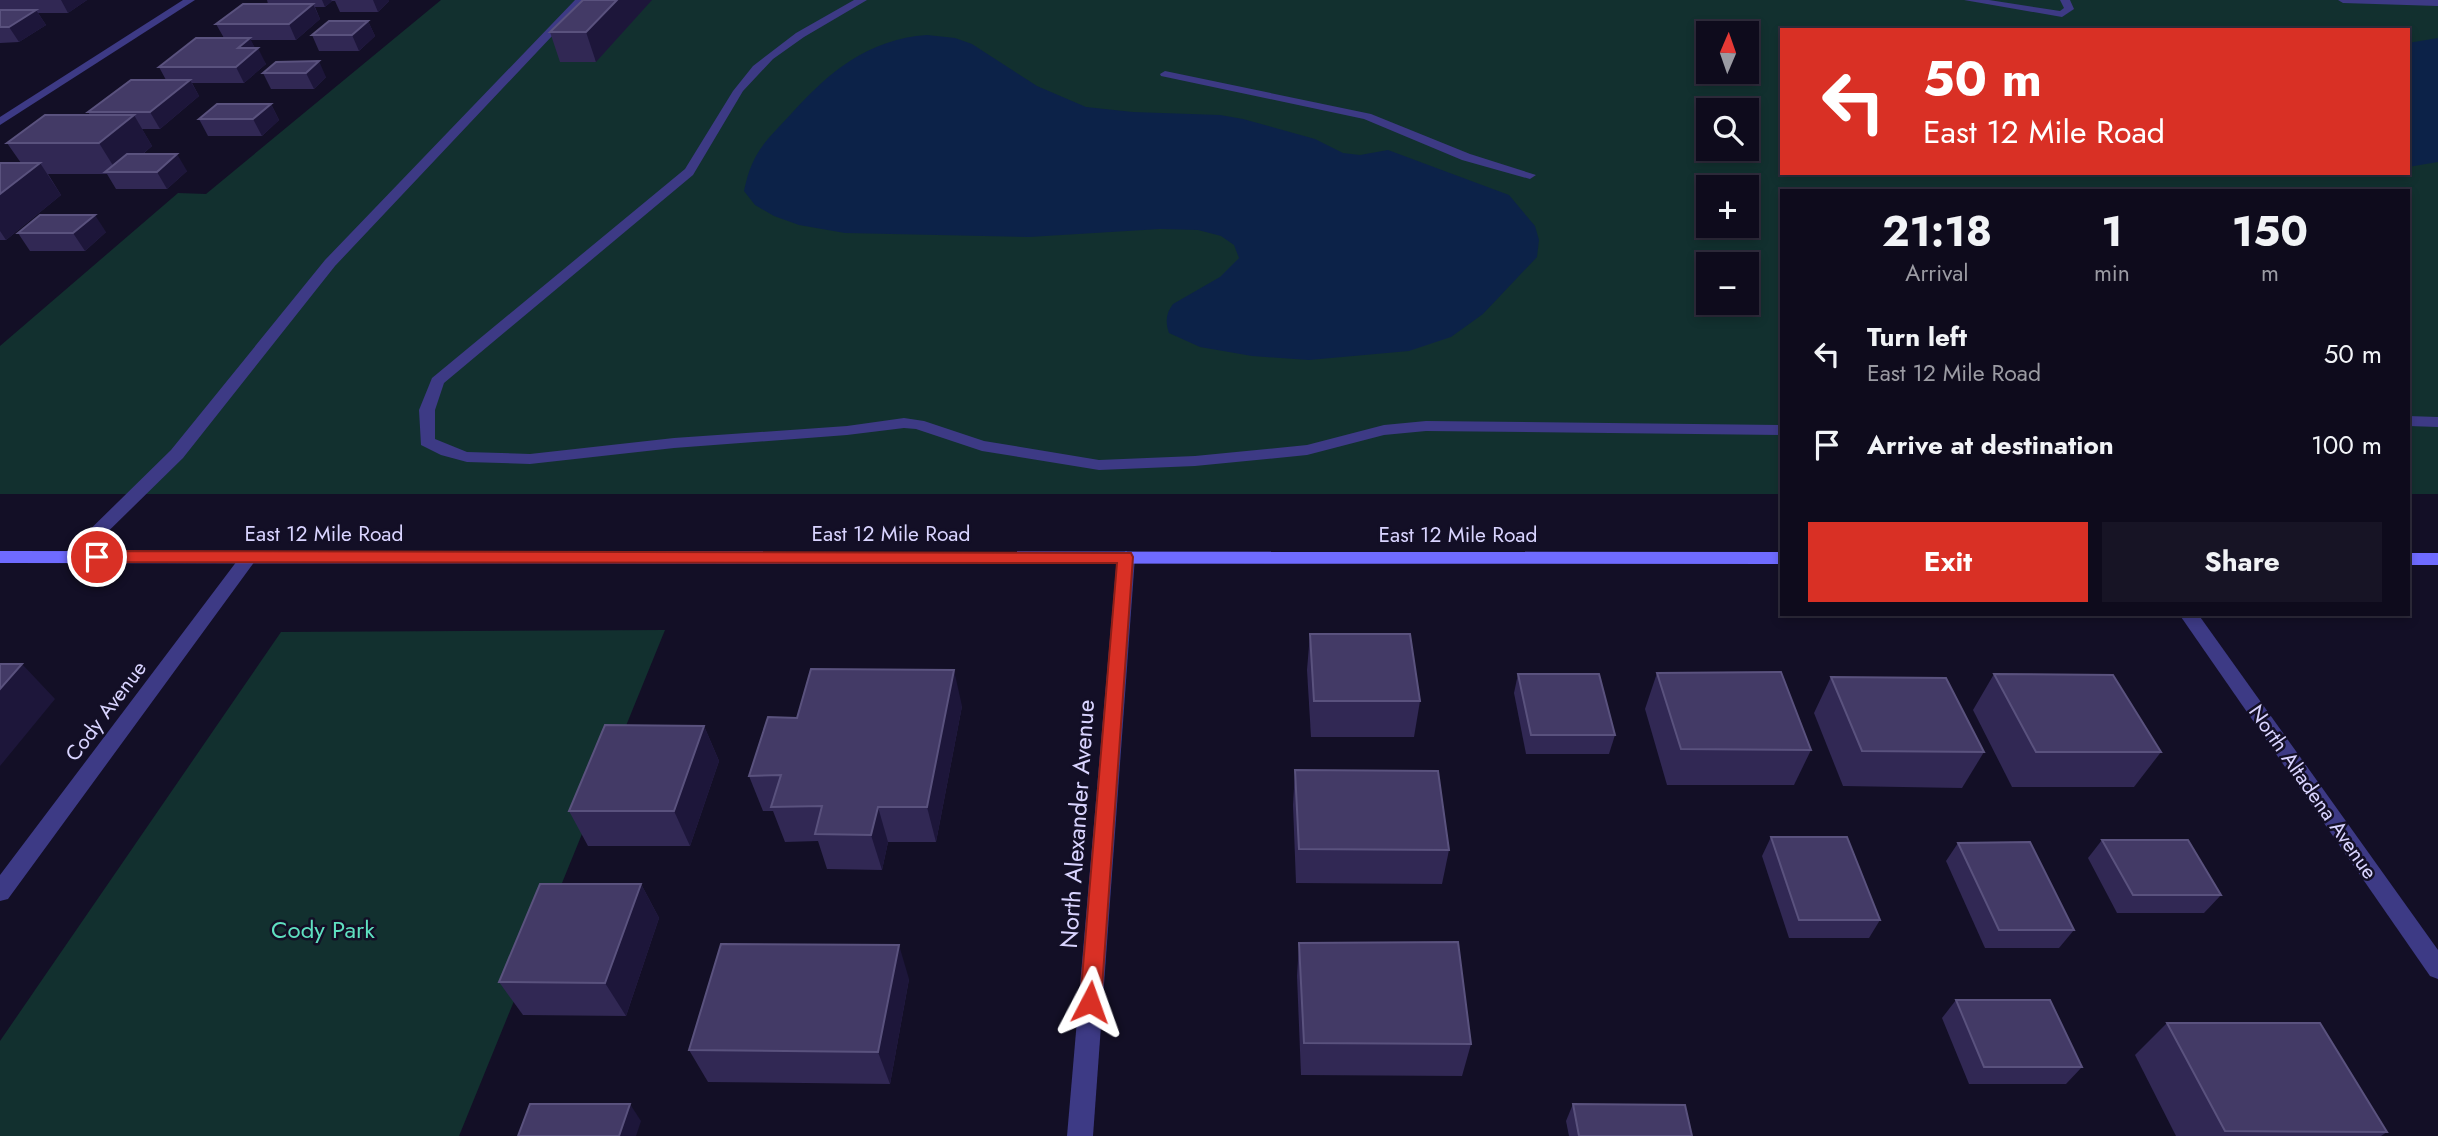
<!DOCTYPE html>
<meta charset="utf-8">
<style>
:root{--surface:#0e0b1c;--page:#171425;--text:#f1f3f6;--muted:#9b9ba3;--line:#2e2b3b;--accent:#d93025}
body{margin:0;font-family:Jost,sans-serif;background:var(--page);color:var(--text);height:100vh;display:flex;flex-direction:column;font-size:26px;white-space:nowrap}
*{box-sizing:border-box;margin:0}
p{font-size:23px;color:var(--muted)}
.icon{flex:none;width:38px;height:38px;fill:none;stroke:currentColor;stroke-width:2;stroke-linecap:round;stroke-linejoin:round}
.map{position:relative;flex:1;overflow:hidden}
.panel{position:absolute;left:1780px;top:189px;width:630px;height:427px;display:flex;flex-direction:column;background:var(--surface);border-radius:0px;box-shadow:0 4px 10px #0003,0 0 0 2px var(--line)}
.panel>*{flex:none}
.hud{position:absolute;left:1780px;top:28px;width:630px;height:147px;border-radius:0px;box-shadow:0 4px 10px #0003,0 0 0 2px var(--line);background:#d93025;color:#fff;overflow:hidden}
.needle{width:46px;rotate:2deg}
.tools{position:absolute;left:1696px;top:21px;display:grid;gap:14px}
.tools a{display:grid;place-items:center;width:63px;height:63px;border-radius:0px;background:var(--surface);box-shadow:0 4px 10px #0003,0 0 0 2px var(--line);font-size:35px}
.pin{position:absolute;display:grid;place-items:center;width:60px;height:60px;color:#fff;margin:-30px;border:4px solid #fff;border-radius:50%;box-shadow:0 2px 7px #0007}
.me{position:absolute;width:77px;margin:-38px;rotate:4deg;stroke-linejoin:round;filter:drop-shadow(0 0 5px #0008)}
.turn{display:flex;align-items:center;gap:24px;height:147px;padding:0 28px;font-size:32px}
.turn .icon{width:91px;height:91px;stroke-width:2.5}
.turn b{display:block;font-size:49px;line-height:60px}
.eta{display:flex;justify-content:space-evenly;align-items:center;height:119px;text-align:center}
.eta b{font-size:42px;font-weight:700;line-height:49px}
.cta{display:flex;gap:14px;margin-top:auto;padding:14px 28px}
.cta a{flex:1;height:80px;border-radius:0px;background:var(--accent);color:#fff;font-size:28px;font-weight:700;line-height:80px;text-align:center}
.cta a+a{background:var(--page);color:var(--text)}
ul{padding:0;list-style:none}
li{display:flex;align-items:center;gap:21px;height:91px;padding:0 28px}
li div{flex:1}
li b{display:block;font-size:26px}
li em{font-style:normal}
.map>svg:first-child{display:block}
.green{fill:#12302f;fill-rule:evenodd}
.water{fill:#0c2248}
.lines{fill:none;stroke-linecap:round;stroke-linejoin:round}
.service{fill:#3d3a85;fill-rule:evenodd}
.minor{fill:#3d3a85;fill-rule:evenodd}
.secondary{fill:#6f6bff;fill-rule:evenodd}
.wall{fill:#312854}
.shaded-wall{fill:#1d163a}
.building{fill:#433a66;stroke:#5a527e;stroke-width:2}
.route{fill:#d93025;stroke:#8d1f18;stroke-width:2}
.labels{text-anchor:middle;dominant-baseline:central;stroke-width:5;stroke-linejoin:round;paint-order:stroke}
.street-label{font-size:21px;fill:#d9d4ff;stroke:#130f26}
.near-street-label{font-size:24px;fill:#d9d4ff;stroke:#130f26}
.near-park-label{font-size:24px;fill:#5fe0c0;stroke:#130f26}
</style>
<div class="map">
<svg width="2438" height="1136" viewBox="0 0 2438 1136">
<rect width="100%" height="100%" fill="#130f26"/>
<!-- green -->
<g class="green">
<path d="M 441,0 L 2438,0 L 2438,494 L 2408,494 L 2408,191 L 1782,191 L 1781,494 L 0,494 L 0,346 L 178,193 L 206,194 ZM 1782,30 L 2408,30 L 2408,173 L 1782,173 ZM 1708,33 L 1746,33 L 1746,72 L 1708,72 ZM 1708,110 L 1746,110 L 1746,149 L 1708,149 ZM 1708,187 L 1746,187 L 1746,226 L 1708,226 ZM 1708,264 L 1746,264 L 1746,303 L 1708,303 Z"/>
<polygon points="665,630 459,1136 0,1136 0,1041 281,632"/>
</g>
<!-- water -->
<g class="water">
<path d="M 927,35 L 955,38 L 972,44 L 1037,86 L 1086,107 L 1133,112 L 1220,115 L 1243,119 L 1315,139 L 1343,153 L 1360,155 L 1388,150 L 1509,195 L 1535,226 L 1539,240 L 1537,257 L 1483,314 L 1451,337 L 1409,351 L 1309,360 L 1252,356 L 1200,347 L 1169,333 C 1165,322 1166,313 1173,304 L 1220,277 L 1239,258 L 1234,245 L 1221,236 L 1198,230 L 1160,229 L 1029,237 L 845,233 L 799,225 L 774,216 L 755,205 L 744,191 C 752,152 765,142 791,114 C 829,72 868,39 927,35 Z"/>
<polygon points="2438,38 2438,162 2408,167 2408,43"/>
</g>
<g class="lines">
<!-- service -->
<g class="service">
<polygon points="575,0 586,0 335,266 183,458 78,561 66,561 63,557 66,553 171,450 325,260"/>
<polygon points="854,0 867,0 804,37 773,59 743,91 693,175 444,383 435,410 435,439 467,452 530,454 674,438 847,426 904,418 924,421 984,441 1099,460 1195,456 1307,445 1384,425 1426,421 1782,425 1782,435 1426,431 1384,435 1307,455 1195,466 1099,470 982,451 916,429 904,428 847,435 674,448 530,464 467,462 441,455 421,445 419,410 432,378 685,169 733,91 753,66 796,33"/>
<polygon points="1964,0 1989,0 2060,11 2064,8 2060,0 2070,0 2074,9 2062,17"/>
<polygon points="2338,0 2438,0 2438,6 2343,3"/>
<polygon points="1165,71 1371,114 1470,154 1536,175 1530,179 1462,160 1364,119 1161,76 1160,74"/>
<polygon points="2408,416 2438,417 2438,427 2408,426"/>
</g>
<!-- minor -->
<g class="minor">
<polygon points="183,0 195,0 0,125 0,117"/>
<polygon points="249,551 255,553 258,557 255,561 8,899 0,901 0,875 243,553"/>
<polygon points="1126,551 1135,557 1093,1136 1067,1136 1117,557"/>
<polygon points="2179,614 2198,614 2438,950 2438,979 2430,976"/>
</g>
<!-- secondary -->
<g class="secondary">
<polygon points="0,551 1782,552 1782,564 0,563"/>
<rect x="2408" y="553" width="30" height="12"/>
</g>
</g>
<!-- wall -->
<g class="wall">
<polygon points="0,0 87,0 68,13 38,13 46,25 19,42 0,43"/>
<polygon points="267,0 389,0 389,1 378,12 340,12 335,1 332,1 325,7 315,7 320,19 296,40 250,40 255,48 266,64 244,83 192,83 199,96 160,129 142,129 152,146 143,154 187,171 167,189 116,189 107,174 48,174 61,195 6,240 0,240 0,163 21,163 7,143 90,115 88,112 166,80 159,67 224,38 216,24 268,4"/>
<polygon points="583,0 596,62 560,62 550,32"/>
<polygon points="368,21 375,36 359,51 319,51 312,35"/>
<polygon points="276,62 326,77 314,89 271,89 263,73"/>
<polygon points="271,104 279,120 262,136 208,136 199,119"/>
<polygon points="106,232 85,251 30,251 18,233"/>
<polygon points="1310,634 1420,701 1414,737 1311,737 1307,670"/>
<polygon points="1657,673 1811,750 1794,785 1667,785 1645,709"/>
<polygon points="1518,674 1615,735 1609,754 1526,754 1514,693"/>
<polygon points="1994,674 2161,752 2134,787 2012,787 1973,710"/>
<polygon points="1831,677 1984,752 1962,788 1843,786 1814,713"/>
<polygon points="962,706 936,842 888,842 882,870 827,869 818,841 785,842 773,811 763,811 749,776 797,718"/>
<polygon points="704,726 719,761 690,846 588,846 569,811"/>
<polygon points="1295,770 1449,850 1442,884 1296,883 1293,805"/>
<polygon points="1771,837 1880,920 1869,938 1789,938 1762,856"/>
<polygon points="2102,840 2221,895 2204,913 2117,913 2088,858"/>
<polygon points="1958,843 2074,930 2059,948 1985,948 1946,861"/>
<polygon points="641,884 659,918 626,1016 523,1015 499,982"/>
<polygon points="1299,943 1471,1044 1462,1076 1301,1075 1297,976"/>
<polygon points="909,979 890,1084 708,1082 689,1050"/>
<polygon points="1956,1000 2082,1067 2066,1084 1969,1084 1942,1018"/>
<polygon points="2167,1023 2387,1132 2381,1136 2176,1136 2135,1055"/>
<polygon points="1573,1104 1692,1136 1569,1136 1566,1121"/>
</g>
<!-- shaded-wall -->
<g class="shaded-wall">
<polygon points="61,0 87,0 68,13"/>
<polygon points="322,0 331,0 332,1 325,7"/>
<polygon points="373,0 389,0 389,1 378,12"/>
<polygon points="617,0 652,0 596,62 586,32"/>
<polygon points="313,4 320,19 296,40 289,24"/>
<polygon points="36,10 46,25 19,42 9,27"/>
<polygon points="368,21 375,36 359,51 352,35"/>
<polygon points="250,38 256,50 258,48 266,64 244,83 236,67 238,48"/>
<polygon points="319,61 326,77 314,89 306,73"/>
<polygon points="190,80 199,96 160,129 150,112"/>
<polygon points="271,104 279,120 262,136 253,119"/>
<polygon points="134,115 152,146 121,172 117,172 99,143"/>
<polygon points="177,154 187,171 167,189 157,172"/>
<polygon points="40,163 61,195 6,240 0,231 0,194"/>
<polygon points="95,215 106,232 85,251 73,233"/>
<polygon points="22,664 55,699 0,766 0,689"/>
<polygon points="954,670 962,706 936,842 927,807"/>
<polygon points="704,726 719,761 690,846 674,811"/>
<polygon points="878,807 888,842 882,870 871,835"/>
<polygon points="641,884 659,918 626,1016 605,983"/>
<polygon points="899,945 909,979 890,1084 878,1052"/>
<polygon points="630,1104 641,1121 636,1136 619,1136"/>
</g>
<!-- building -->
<g class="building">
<polygon points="583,0 617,0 586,32 550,32"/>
<polygon points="243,4 313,4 289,24 216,24"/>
<polygon points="0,10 36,10 9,27 0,27"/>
<polygon points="329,21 368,21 352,35 312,35"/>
<polygon points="196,38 250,38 238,48 258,48 236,67 159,67"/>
<polygon points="319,61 306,73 263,73 276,62"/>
<polygon points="131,80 190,80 150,112 88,112"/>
<polygon points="217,104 271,104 253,119 199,119"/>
<polygon points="45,115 134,115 99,143 7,143"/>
<polygon points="127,154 177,154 157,172 105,172"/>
<polygon points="0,163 40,163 0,194"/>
<polygon points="40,215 95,215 73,233 18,233"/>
<polygon points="1310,634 1410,634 1420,701 1314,701"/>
<polygon points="0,664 22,664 0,689"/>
<polygon points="811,669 954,670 927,807 878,807 871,835 815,834 822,806 771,807 781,775 749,776 768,717 797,718"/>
<polygon points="1781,672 1811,750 1681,749 1657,673"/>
<polygon points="1518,674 1599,674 1615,735 1531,735"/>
<polygon points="1994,674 2113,675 2161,752 2036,752"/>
<polygon points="1831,677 1946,678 1984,752 1862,751"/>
<polygon points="605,725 704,726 674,811 569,811"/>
<polygon points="1295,770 1438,771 1449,850 1299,849"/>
<polygon points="1771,837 1847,837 1880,920 1799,920"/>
<polygon points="2102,840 2188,840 2221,895 2133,895"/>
<polygon points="2030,842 2074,930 1999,930 1958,843"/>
<polygon points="540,884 641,884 605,983 499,982"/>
<polygon points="1458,942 1471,1044 1304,1043 1299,943"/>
<polygon points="721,944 899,945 878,1052 689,1050"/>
<polygon points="1956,1000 2050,1000 2082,1067 1984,1067"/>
<polygon points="2167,1023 2320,1023 2387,1132 2225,1131"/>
<polygon points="530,1104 630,1104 619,1136 518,1136"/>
<polygon points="1573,1104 1685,1105 1692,1136 1579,1136"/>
</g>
<!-- route -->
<polygon class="route" points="97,551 1131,553 1133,557 1101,1002 1098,1009 1090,1012 1083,1009 1080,1002 1117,563 97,562 89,557"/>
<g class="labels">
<!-- street labels -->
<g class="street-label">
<text x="324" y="534">East 12 Mile Road</text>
<text x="891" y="534">East 12 Mile Road</text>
<text x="1458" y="535">East 12 Mile Road</text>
<text transform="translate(106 711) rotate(-53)">Cody Avenue</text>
<text transform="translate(2313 792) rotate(55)">North Altadena Avenue</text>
</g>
<!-- near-street labels -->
<g class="near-street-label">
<text transform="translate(1077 824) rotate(-86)">North Alexander Avenue</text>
</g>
<!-- near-park labels -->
<g class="near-park-label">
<text x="323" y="929">Cody Park</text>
</g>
</g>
</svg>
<div class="tools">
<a><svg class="needle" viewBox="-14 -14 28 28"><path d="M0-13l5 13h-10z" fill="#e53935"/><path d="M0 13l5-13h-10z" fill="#9b9ba3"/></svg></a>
<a><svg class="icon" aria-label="search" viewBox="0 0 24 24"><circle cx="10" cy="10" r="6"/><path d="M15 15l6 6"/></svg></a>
<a>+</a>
<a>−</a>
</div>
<div class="pin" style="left:97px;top:557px;background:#d93025"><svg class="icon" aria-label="arrive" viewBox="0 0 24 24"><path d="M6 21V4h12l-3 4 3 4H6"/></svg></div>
<svg class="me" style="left:1090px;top:1002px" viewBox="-20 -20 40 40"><path d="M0-17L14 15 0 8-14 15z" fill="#d93025" stroke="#fff" stroke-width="4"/></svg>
<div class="hud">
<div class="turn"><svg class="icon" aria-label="left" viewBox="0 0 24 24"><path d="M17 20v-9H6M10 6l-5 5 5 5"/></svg><div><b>50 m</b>East 12 Mile Road</div></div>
</div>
<section class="panel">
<div class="eta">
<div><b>21:18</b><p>Arrival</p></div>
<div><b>1</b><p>min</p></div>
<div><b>150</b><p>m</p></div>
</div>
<ul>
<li><svg class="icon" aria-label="left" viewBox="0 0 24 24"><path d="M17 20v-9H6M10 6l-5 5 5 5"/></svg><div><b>Turn left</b><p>East 12 Mile Road</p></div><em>50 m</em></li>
<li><svg class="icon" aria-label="arrive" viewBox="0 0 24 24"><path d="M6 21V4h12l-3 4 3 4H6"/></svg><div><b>Arrive at destination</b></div><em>100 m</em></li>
</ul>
<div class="cta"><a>Exit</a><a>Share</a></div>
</section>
</div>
